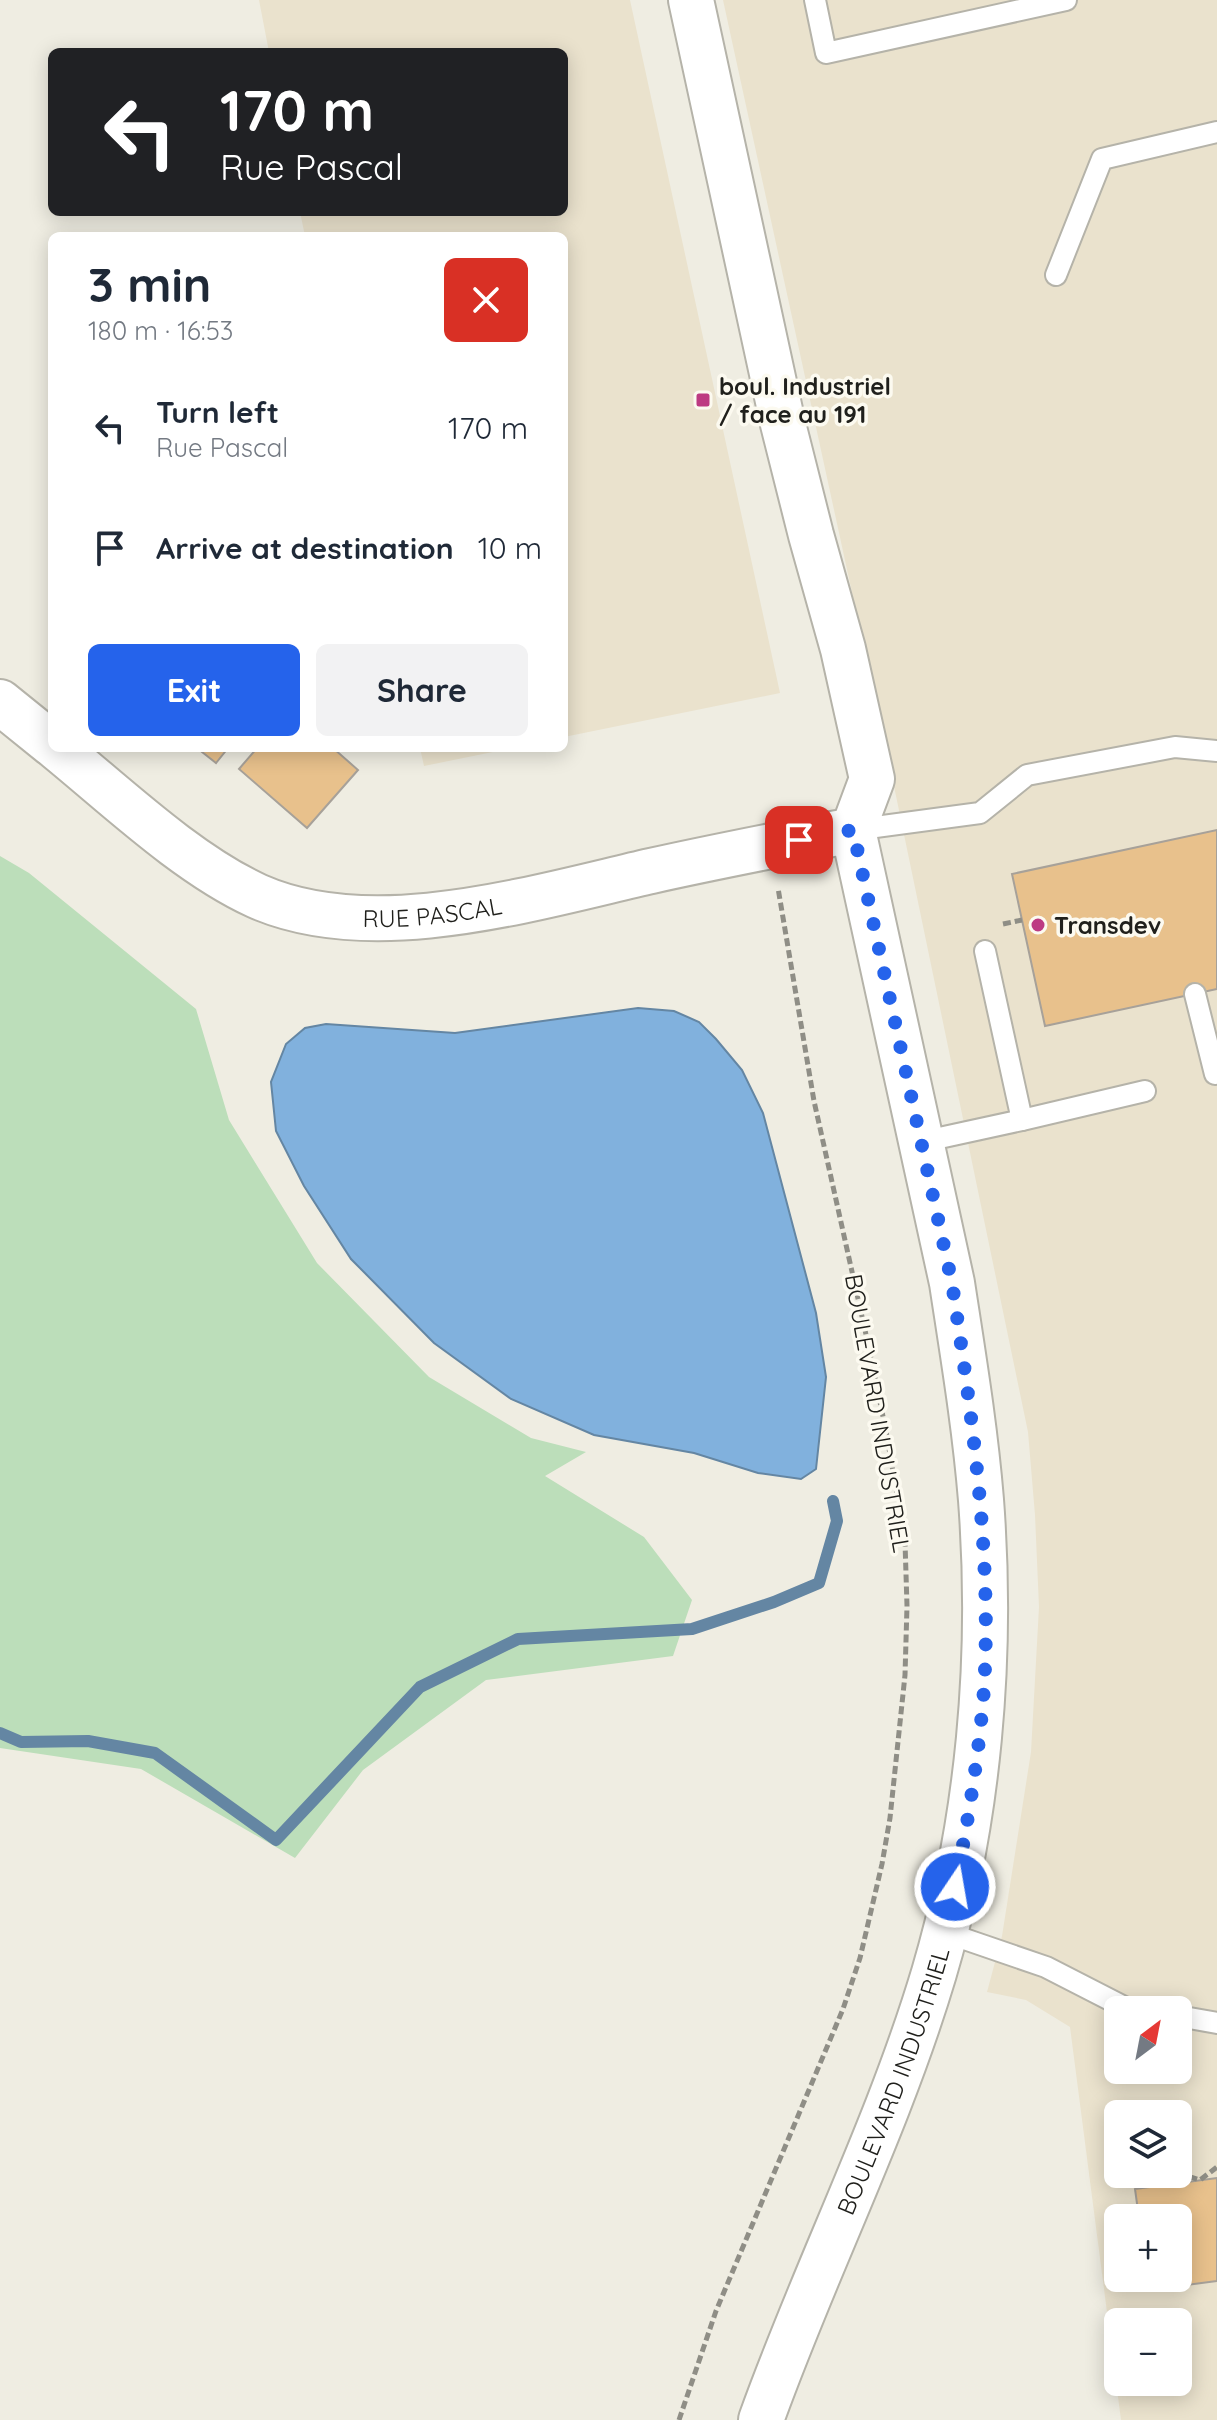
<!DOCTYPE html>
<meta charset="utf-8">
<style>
:root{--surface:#fff;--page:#f2f2f3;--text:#1f2937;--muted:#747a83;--accent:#2563eb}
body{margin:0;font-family:Quicksand,sans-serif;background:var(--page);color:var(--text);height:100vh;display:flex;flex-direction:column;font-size:30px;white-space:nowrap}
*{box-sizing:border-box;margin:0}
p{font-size:26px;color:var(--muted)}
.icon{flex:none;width:44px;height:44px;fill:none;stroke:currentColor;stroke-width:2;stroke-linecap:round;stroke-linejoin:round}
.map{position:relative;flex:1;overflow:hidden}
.side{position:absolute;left:48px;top:232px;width:520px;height:520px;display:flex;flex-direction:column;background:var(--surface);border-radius:12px;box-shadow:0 4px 20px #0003}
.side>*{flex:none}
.hud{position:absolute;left:48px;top:48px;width:520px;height:168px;border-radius:12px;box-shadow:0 4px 20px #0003;background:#202124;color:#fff;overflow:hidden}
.needle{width:52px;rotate:32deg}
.tools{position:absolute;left:1104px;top:1996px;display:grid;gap:16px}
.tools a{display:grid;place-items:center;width:88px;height:88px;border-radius:12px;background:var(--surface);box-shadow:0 4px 20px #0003;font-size:40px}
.pin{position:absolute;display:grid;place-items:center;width:68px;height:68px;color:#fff;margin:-34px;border-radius:16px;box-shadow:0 4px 12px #0006}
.me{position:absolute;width:88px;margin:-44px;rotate:12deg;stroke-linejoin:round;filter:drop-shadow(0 0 6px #0008)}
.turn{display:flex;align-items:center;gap:28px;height:168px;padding:0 40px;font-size:36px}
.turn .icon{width:104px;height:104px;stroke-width:2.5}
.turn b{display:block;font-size:56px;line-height:68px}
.round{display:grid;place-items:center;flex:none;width:84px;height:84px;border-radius:12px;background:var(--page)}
.summary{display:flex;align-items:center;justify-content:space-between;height:136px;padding:0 40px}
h1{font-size:48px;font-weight:700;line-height:60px}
.button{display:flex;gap:16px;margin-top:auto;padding:16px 40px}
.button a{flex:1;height:92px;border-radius:12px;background:var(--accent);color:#fff;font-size:32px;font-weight:700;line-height:92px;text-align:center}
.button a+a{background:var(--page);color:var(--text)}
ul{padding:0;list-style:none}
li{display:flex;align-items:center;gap:24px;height:120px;padding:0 40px}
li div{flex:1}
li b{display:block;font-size:30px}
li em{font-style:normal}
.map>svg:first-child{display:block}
.industrial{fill:#eae2cd;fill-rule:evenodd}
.green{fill:#bcdeba}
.water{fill:#81b1dd;stroke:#6486a3;stroke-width:2}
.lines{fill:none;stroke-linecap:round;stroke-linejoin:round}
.stream{stroke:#6486a3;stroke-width:12}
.building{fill:#e8c18c;stroke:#a7a199;stroke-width:2}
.lane-casing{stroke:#b5b3a9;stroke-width:24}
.secondary-casing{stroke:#b5b3a9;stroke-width:48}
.path{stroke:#8f8e86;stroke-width:5;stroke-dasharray:8 4;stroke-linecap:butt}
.lane{stroke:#fff;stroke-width:20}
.secondary{stroke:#fff;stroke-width:44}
.route{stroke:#2563eb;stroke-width:14;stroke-dasharray:0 25.2}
.poi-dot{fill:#bd3b82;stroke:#fcfaf0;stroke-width:3}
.labels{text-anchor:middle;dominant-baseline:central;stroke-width:7;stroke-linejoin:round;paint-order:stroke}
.poi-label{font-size:24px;font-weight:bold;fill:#20201c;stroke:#fcfaf0;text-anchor:start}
.street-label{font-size:24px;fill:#20201c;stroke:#fcfaf0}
</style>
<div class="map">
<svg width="1217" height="2420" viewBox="0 0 1217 2420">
<rect width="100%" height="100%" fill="#efede2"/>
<!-- industrial -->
<g class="industrial">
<polygon points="259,0 630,0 780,693 564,737 564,236 305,236 300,212 564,212 564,52 269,52"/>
<path d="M 723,0 L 1217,0 L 1217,2420 L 1121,2420 L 1070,2027 L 1026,2000 L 987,1992 L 1002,1936 L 1031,1752 L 1039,1607 L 1035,1515 L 1028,1432 L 890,767 ZM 1118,2010 L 1178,2010 L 1178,2070 L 1118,2070 ZM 1118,2114 L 1178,2114 L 1178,2174 L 1118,2174 ZM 1118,2218 L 1178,2218 L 1178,2278 L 1118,2278 ZM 1118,2322 L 1178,2322 L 1178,2382 L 1118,2382 Z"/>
<polygon points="420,748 513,748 424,766"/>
</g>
<!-- green -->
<polygon class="green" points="0,856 29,873 196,1009 229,1120 317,1263 429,1377 531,1438 586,1452 545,1476 644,1537 692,1600 673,1656 486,1680 363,1770 295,1858 141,1769 0,1748"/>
<!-- water -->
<polygon class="water" points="638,1008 674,1011 699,1022 716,1039 742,1070 763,1113 816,1313 826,1377 816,1469 801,1479 758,1473 694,1453 594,1435 511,1399 434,1343 351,1259 304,1186 276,1131 271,1082 286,1044 305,1028 326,1024 455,1033"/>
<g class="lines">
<!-- stream -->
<polyline class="stream" points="0,1733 21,1742 88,1741 155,1753 276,1840 420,1687 518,1639 692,1629 774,1602 819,1583 837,1521 833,1501"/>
</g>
<!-- building -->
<g class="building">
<polygon points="197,748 228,748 216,763"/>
<polygon points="257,748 333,748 358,770 307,828 239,769"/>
<polygon points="1217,830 1217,989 1045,1026 1012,874"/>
<polygon points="1217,2178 1217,2281 1148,2290 1146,2278 1178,2278 1178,2218 1139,2218 1135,2189"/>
</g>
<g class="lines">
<defs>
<g id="lane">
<polyline points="815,0 826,53 1066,0"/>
<polyline points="1056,275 1102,159 1217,132"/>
<polyline points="853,830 980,813 1027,775 1175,747 1217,751"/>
<polyline points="1195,994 1215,1074 1217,1073"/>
<polyline points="1022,1120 1145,1091"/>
<polyline points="921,1142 1022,1120 985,951"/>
<polyline points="944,1932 1046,1967 1126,2008 1144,2010"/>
<polyline points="1178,2016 1217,2023"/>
</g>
<g id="secondary">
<polyline points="691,0 783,424 811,535 843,649 872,779 853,830"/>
<polyline points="0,702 52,744"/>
<path id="s1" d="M 57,748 C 117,797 187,864 257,896 C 372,947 533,898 651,871 C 718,856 786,843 853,830"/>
<path id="s2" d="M 761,2420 C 815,2269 888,2127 934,1973 C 979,1821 993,1658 981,1500 C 975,1427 963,1355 952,1283 L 853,830"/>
</g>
</defs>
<!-- lane casing -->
<use href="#lane" class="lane-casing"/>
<!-- secondary casing -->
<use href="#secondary" class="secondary-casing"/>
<!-- path -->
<g class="path">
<polyline points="1003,924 1022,920"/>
<polyline points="1178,2173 1200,2180 1217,2167"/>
<polyline points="679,2420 716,2311 843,2009 860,1958 882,1864 890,1818 905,1675 907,1606 905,1542 886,1431 867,1339 814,1101 778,888"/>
</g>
<!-- lane -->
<use href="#lane" class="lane"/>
<!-- secondary -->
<use href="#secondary" class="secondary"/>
</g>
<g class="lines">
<!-- route -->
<path class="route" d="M 799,840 L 853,830 L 952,1283 C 972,1417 992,1553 984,1689 C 979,1755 968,1822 955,1887"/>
</g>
<!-- markers -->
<g class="poi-dot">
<rect x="695" y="392" width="16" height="16" rx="4"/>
<circle cx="1038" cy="925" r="8"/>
</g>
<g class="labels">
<!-- poi labels -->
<g class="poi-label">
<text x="719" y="386">boul. Industriel<tspan x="719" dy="28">/ face au 191</tspan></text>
<text x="1054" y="925">Transdev</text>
</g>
<!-- street labels -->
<g class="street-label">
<text stroke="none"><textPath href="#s1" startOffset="428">RUE PASCAL</textPath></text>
<text transform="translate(878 1413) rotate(80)">BOULEVARD INDUSTRIEL</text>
<text stroke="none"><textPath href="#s2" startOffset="364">BOULEVARD INDUSTRIEL</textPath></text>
</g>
</g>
</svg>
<div class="tools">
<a><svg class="needle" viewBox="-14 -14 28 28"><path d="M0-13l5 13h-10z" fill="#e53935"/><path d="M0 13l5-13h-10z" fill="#747a83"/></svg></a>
<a><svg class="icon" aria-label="layers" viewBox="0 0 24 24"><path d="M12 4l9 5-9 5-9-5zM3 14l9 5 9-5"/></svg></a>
<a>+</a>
<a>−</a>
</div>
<div class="pin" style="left:799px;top:840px;background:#d93025"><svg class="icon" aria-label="arrive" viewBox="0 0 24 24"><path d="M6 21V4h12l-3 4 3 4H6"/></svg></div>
<svg class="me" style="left:955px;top:1887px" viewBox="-20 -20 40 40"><circle r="17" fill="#2563eb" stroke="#fff" stroke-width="3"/><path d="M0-11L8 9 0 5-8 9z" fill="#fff"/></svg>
<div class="hud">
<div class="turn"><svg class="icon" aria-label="left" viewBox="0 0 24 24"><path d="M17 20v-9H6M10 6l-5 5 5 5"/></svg><div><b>170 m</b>Rue Pascal</div></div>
</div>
<section class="side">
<div class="summary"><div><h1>3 min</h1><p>180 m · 16:53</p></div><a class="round" style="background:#d93025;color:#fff"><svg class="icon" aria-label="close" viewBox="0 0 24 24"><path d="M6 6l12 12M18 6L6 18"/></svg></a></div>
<ul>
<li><svg class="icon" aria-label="left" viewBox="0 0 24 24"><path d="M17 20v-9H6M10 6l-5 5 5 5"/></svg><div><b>Turn left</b><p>Rue Pascal</p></div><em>170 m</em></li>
<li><svg class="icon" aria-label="arrive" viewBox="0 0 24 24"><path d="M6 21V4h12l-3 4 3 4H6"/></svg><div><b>Arrive at destination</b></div><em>10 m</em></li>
</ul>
<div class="button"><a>Exit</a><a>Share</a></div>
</section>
</div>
